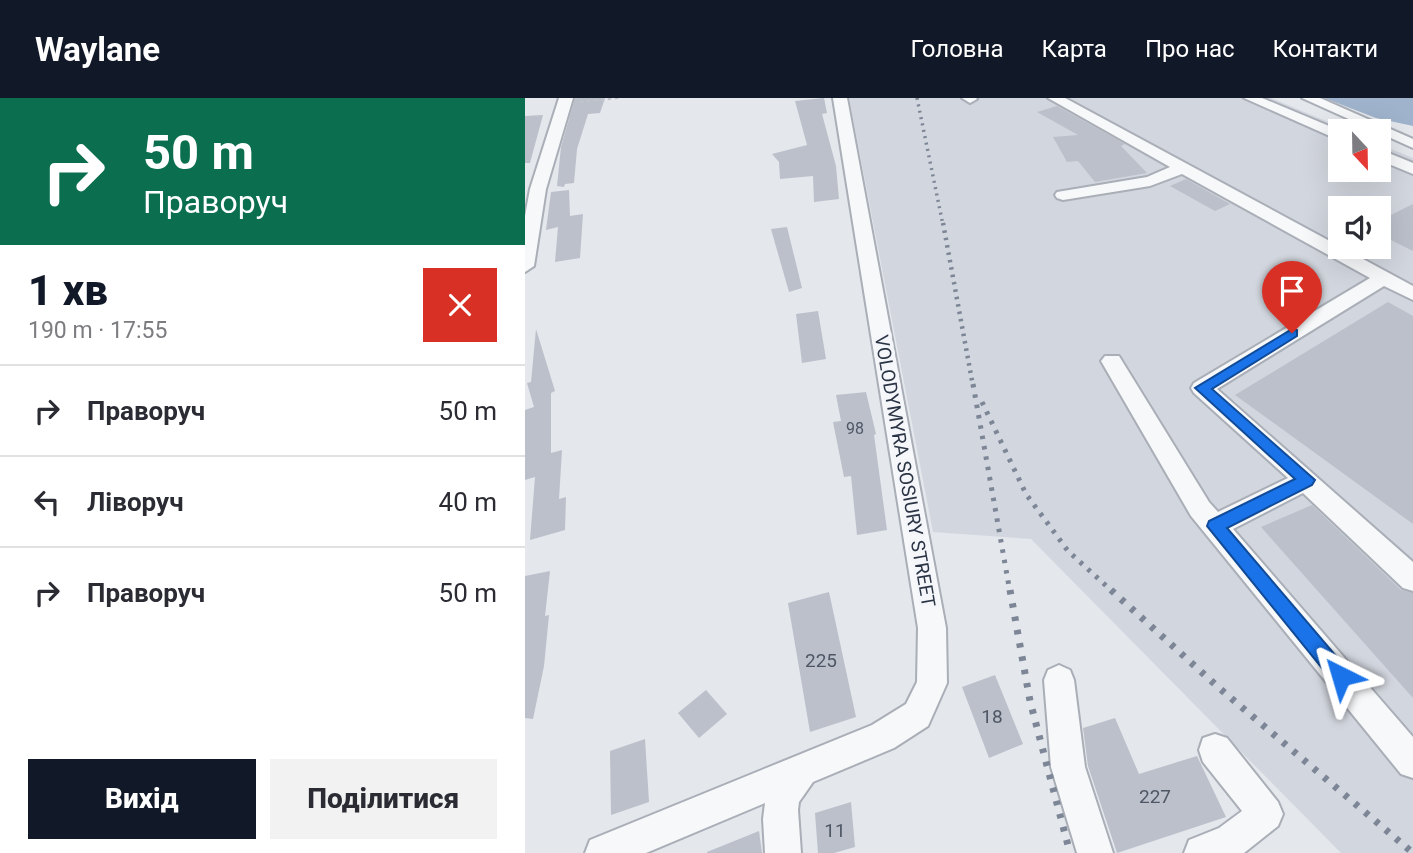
<!DOCTYPE html>
<html lang="uk">
<meta charset="utf-8">
<style>
:root{--surface:#fff;--page:#f2f2f3;--text:#2b2b33;--muted:#7c7c81;--line:#e1e1e2;--accent:#111827}
body{margin:0;font-family:Roboto,sans-serif;background:var(--page);color:var(--text);height:100vh;display:flex;flex-direction:column;font-size:26px;white-space:nowrap}
*{box-sizing:border-box;margin:0}
p{font-size:23px;color:var(--muted)}
.icon{flex:none;width:38px;height:38px;fill:none;stroke:currentColor;stroke-width:2;stroke-linecap:round;stroke-linejoin:round}
.map{position:relative;flex:1;overflow:hidden}
.details{display:flex;flex-direction:column;background:var(--surface);width:525px}
.details>*{flex:none}
.banner{background:#0b6e4f;color:#fff;overflow:hidden}
.needle{width:46px;rotate:158deg}
.fabs{position:absolute;left:803px;top:21px;display:grid;gap:14px}
.fabs a{display:grid;place-items:center;width:63px;height:63px;border-radius:0px;background:var(--surface);box-shadow:0 7px 28px #0002;font-size:35px}
.pin{position:absolute;display:grid;place-items:center;width:60px;height:60px;color:#fff;margin:-72px -30px;border-radius:50% 50% 50% 0;rotate:-45deg;box-shadow:0 0 7px #0007}
.pin .icon{rotate:45deg}
.me{position:absolute;width:77px;margin:-38px;rotate:320deg;stroke-linejoin:round;filter:drop-shadow(0 0 5px #0008)}
.turn{display:flex;align-items:center;gap:24px;height:147px;padding:0 28px;font-size:32px}
.turn .icon{width:91px;height:91px;stroke-width:2.5}
.turn b{display:block;font-size:49px;line-height:60px}
.round{display:grid;place-items:center;flex:none;width:74px;height:74px;border-radius:0px;background:var(--page)}
.headline{display:flex;align-items:center;justify-content:space-between;height:119px;padding:0 28px}
h1{font-size:42px;font-weight:800;line-height:52px;color:var(--accent)}
.primary-button{display:flex;gap:14px;margin-top:auto;padding:14px 28px}
.primary-button a{flex:1;height:80px;border-radius:0px;background:var(--accent);color:#fff;font-size:28px;font-weight:800;line-height:80px;text-align:center}
.primary-button a+a{background:var(--page);color:var(--text)}
ul{padding:0;list-style:none}
li{display:flex;align-items:center;gap:21px;height:91px;padding:0 28px;border-top:2px solid var(--line)}
li div{flex:1}
li b{display:block;font-size:26px}
li em{font-style:normal}
header{display:flex;align-items:center;gap:42px;box-sizing:border-box;height:98px;padding:0 35px;background:var(--accent);color:#fff}
header strong{font-size:33px}
nav{display:flex;gap:38px;margin-inline-start:auto;font-size:24px}
main{display:flex;flex:1;min-height:0}
.map>svg:first-child{display:block}
.built{fill:#d2d6de;fill-rule:evenodd}
.water{fill:#9fb4cc}
.building{fill:#bbc0ca}
.lines{fill:none;stroke-linecap:round;stroke-linejoin:round}
.minor-casing{stroke:#a9aeb7;stroke-width:4}
.path{stroke:#c2c5cb;stroke-width:2;stroke-dasharray:3.5 3.5;stroke-linecap:butt}
.minor{fill:#f7f8fa;fill-rule:evenodd}
.rail-far3{stroke:#7d8696;stroke-width:3.5;stroke-dasharray:2 4.5;stroke-linecap:butt}
.rail-far2{stroke:#7d8696;stroke-width:4.5;stroke-dasharray:2.5 5;stroke-linecap:butt}
.rail-far1{stroke:#7d8696;stroke-width:5;stroke-dasharray:3.5 7;stroke-linecap:butt}
.rail{stroke:#7d8696;stroke-width:7;stroke-dasharray:4.5 9;stroke-linecap:butt}
.route{fill:#1a73e8;stroke:#114b97;stroke-width:2}
.labels{text-anchor:middle;dominant-baseline:central;stroke-width:7;stroke-linejoin:round;paint-order:stroke}
.number-label{font-size:16px;fill:#4f5766}
.street-label{font-size:19px;fill:#2b3445;stroke:#f4f6f9}
.near-number-label{font-size:19px;fill:#4f5766}
</style>
<header>
<strong>Waylane</strong>
<nav><a>Головна</a><a>Карта</a><a>Про нас</a><a>Контакти</a></nav>
</header>
<main>
<section class="details">
<div class="banner">
<div class="turn"><svg class="icon" aria-label="right" viewBox="0 0 24 24"><path d="M7 20v-9h11M14 6l5 5-5 5"/></svg><div><b>50 m</b>Праворуч</div></div>
</div>
<div class="headline"><div><h1>1 хв</h1><p>190 m · 17:55</p></div><a class="round" style="background:#d93025;color:#fff"><svg class="icon" aria-label="close" viewBox="0 0 24 24"><path d="M6 6l12 12M18 6L6 18"/></svg></a></div>
<ul>
<li><svg class="icon" aria-label="right" viewBox="0 0 24 24"><path d="M7 20v-9h11M14 6l5 5-5 5"/></svg><div><b>Праворуч</b></div><em>50 m</em></li>
<li><svg class="icon" aria-label="left" viewBox="0 0 24 24"><path d="M17 20v-9H6M10 6l-5 5 5 5"/></svg><div><b>Ліворуч</b></div><em>40 m</em></li>
<li><svg class="icon" aria-label="right" viewBox="0 0 24 24"><path d="M7 20v-9h11M14 6l5 5-5 5"/></svg><div><b>Праворуч</b></div><em>50 m</em></li>
</ul>
<div class="primary-button"><a>Вихід</a><a>Поділитися</a></div>
</section>
<div class="map">
<svg width="888" height="755" viewBox="0 0 888 755">
<rect width="100%" height="100%" fill="#e4e7ec"/>
<!-- built -->
<path class="built" d="M 324,0 L 746,0 L 825,33 L 816,33 L 816,72 L 854,72 L 854,46 L 888,60 L 888,755 L 816,755 L 506,441 L 408,434 ZM 816,110 L 854,110 L 854,149 L 816,149 Z"/>
<!-- water -->
<polygon class="water" points="799,0 888,0 888,28 851,20"/>
<!-- building -->
<g class="building">
<polygon points="50,0 80,0 75,15 63,16 52,51 49,85 40,86 39,89 32,88 36,49"/>
<polygon points="299,0 302,15 297,16 311,68 314,101 289,104 288,78 255,81 254,64 247,56 282,47 270,3"/>
<polygon points="532,8 600,46 596,48 622,75 570,84 553,63 542,64 528,39 553,37 512,14"/>
<polygon points="18,17 5,65 0,65 0,18"/>
<polygon points="661,81 705,106 690,113 645,88"/>
<polygon points="44,92 45,118 58,116 55,160 30,164 33,129 21,132 26,94"/>
<polygon points="888,106 888,153 854,136 854,123"/>
<polygon points="262,129 277,190 264,194 246,131"/>
<polygon points="863,204 888,218 888,426 710,297"/>
<polygon points="293,213 301,261 277,265 271,216"/>
<polygon points="11,231 30,293 26,295 26,355 37,352 34,401 41,399 40,432 5,442 10,379 0,382 0,312 9,309 2,285 6,284"/>
<polygon points="341,294 351,336 349,337 362,432 332,437 326,378 319,379 308,324 316,323 311,297"/>
<polygon points="787,407 876,492 888,495 888,600 736,429"/>
<polygon points="25,473 20,518 24,517 19,568 8,621 0,620 0,478"/>
<polygon points="304,494 331,619 285,634 263,505"/>
<polygon points="470,577 498,646 464,660 437,589"/>
<polygon points="181,592 202,616 174,640 153,615"/>
<polygon points="590,620 614,676 672,658 701,719 592,755 563,668 558,630"/>
<polygon points="120,641 124,704 86,717 85,653"/>
<polygon points="326,704 330,749 309,755 293,755 290,715"/>
<polygon points="234,733 237,755 182,755 182,754"/>
</g>
<g class="lines">
<defs>
<g id="minor">
<polygon points="34,0 48,0 21,91 9,168 0,174 0,118 5,91"/>
<polygon points="308,0 322,0 421,530 422,585 403,628 369,650 288,684 274,704 273,712 276,755 240,755 238,721 240,705 121,755 60,755 65,742 347,627 381,606 392,584 393,530"/>
<polygon points="437,0 451,0 452,1 445,5"/>
<polygon points="523,0 540,0 888,188 888,202 859,188 692,291 888,464 888,493 878,490 778,395 708,431 888,639 888,680 876,676 666,418 576,263 580,258 594,258 684,404 693,414 763,380 669,295 666,290 669,285 845,180 657,76 625,88 538,102 532,100 530,97 532,94 622,79 645,69"/>
<polygon points="719,0 737,0 816,33 816,43"/>
<polygon points="777,0 795,0 888,41 888,50"/>
<polygon points="854,51 888,65 888,76 854,62"/>
<polygon points="534,567 545,572 549,582 560,669 588,755 552,755 526,669 519,582 523,572"/>
<polygon points="690,636 702,640 753,704 758,716 753,728 719,755 659,755 664,742 694,730 717,713 678,664 674,652 678,640"/>
</g>
</defs>
<!-- minor casing -->
<use href="#minor" class="minor-casing"/>
<!-- path -->
<polyline class="path" points="55,4 94,0"/>
<!-- minor -->
<use href="#minor" class="minor"/>
<!-- rail-far3 -->
<polyline class="rail-far3" points="392,0 418,127"/>
<!-- rail-far2 -->
<polyline class="rail-far2" points="418,125 448,288"/>
<!-- rail-far1 -->
<g class="rail-far1">
<polyline points="448,286 485,494"/>
<polyline points="457,304 501,396 543,453 588,494"/>
</g>
<!-- rail -->
<g class="rail">
<polyline points="485,492 505,603 545,755"/>
<polyline points="586,492 693,589 888,755"/>
</g>
</g>
<!-- route -->
<polygon class="route" points="767,231 772,232 772,238 687,291 790,382 787,387 702,430 823,572 826,578 823,585 816,588 809,585 682,428 684,423 770,381 670,290"/>
<g class="labels">
<!-- number labels -->
<g class="number-label">
<text x="330" y="330">98</text>
</g>
<!-- street labels -->
<g class="street-label">
<text transform="translate(380 373) rotate(80)">VOLODYMYRA SOSIURY STREET</text>
</g>
<!-- near-number labels -->
<g class="near-number-label">
<text x="296" y="562">225</text>
<text x="467" y="618">18</text>
<text x="630" y="698">227</text>
<text x="310" y="732">11</text>
</g>
</g>
</svg>
<div class="fabs">
<a><svg class="needle" viewBox="-14 -14 28 28"><path d="M0-13l5 13h-10z" fill="#e53935"/><path d="M0 13l5-13h-10z" fill="#7c7c81"/></svg></a>
<a><svg class="icon" aria-label="sound" viewBox="0 0 24 24"><path d="M4 9h4l5-4v14l-5-4H4zM17 9q2 3 0 6"/></svg></a>
</div>
<div class="pin" style="left:767px;top:235px;background:#d93025"><svg class="icon" aria-label="arrive" viewBox="0 0 24 24"><path d="M6 21V4h12l-3 4 3 4H6"/></svg></div>
<svg class="me" style="left:816px;top:578px" viewBox="-20 -20 40 40"><path d="M0-17L14 15 0 8-14 15z" fill="#1a73e8" stroke="#fff" stroke-width="4"/></svg>
</div>
</main>
